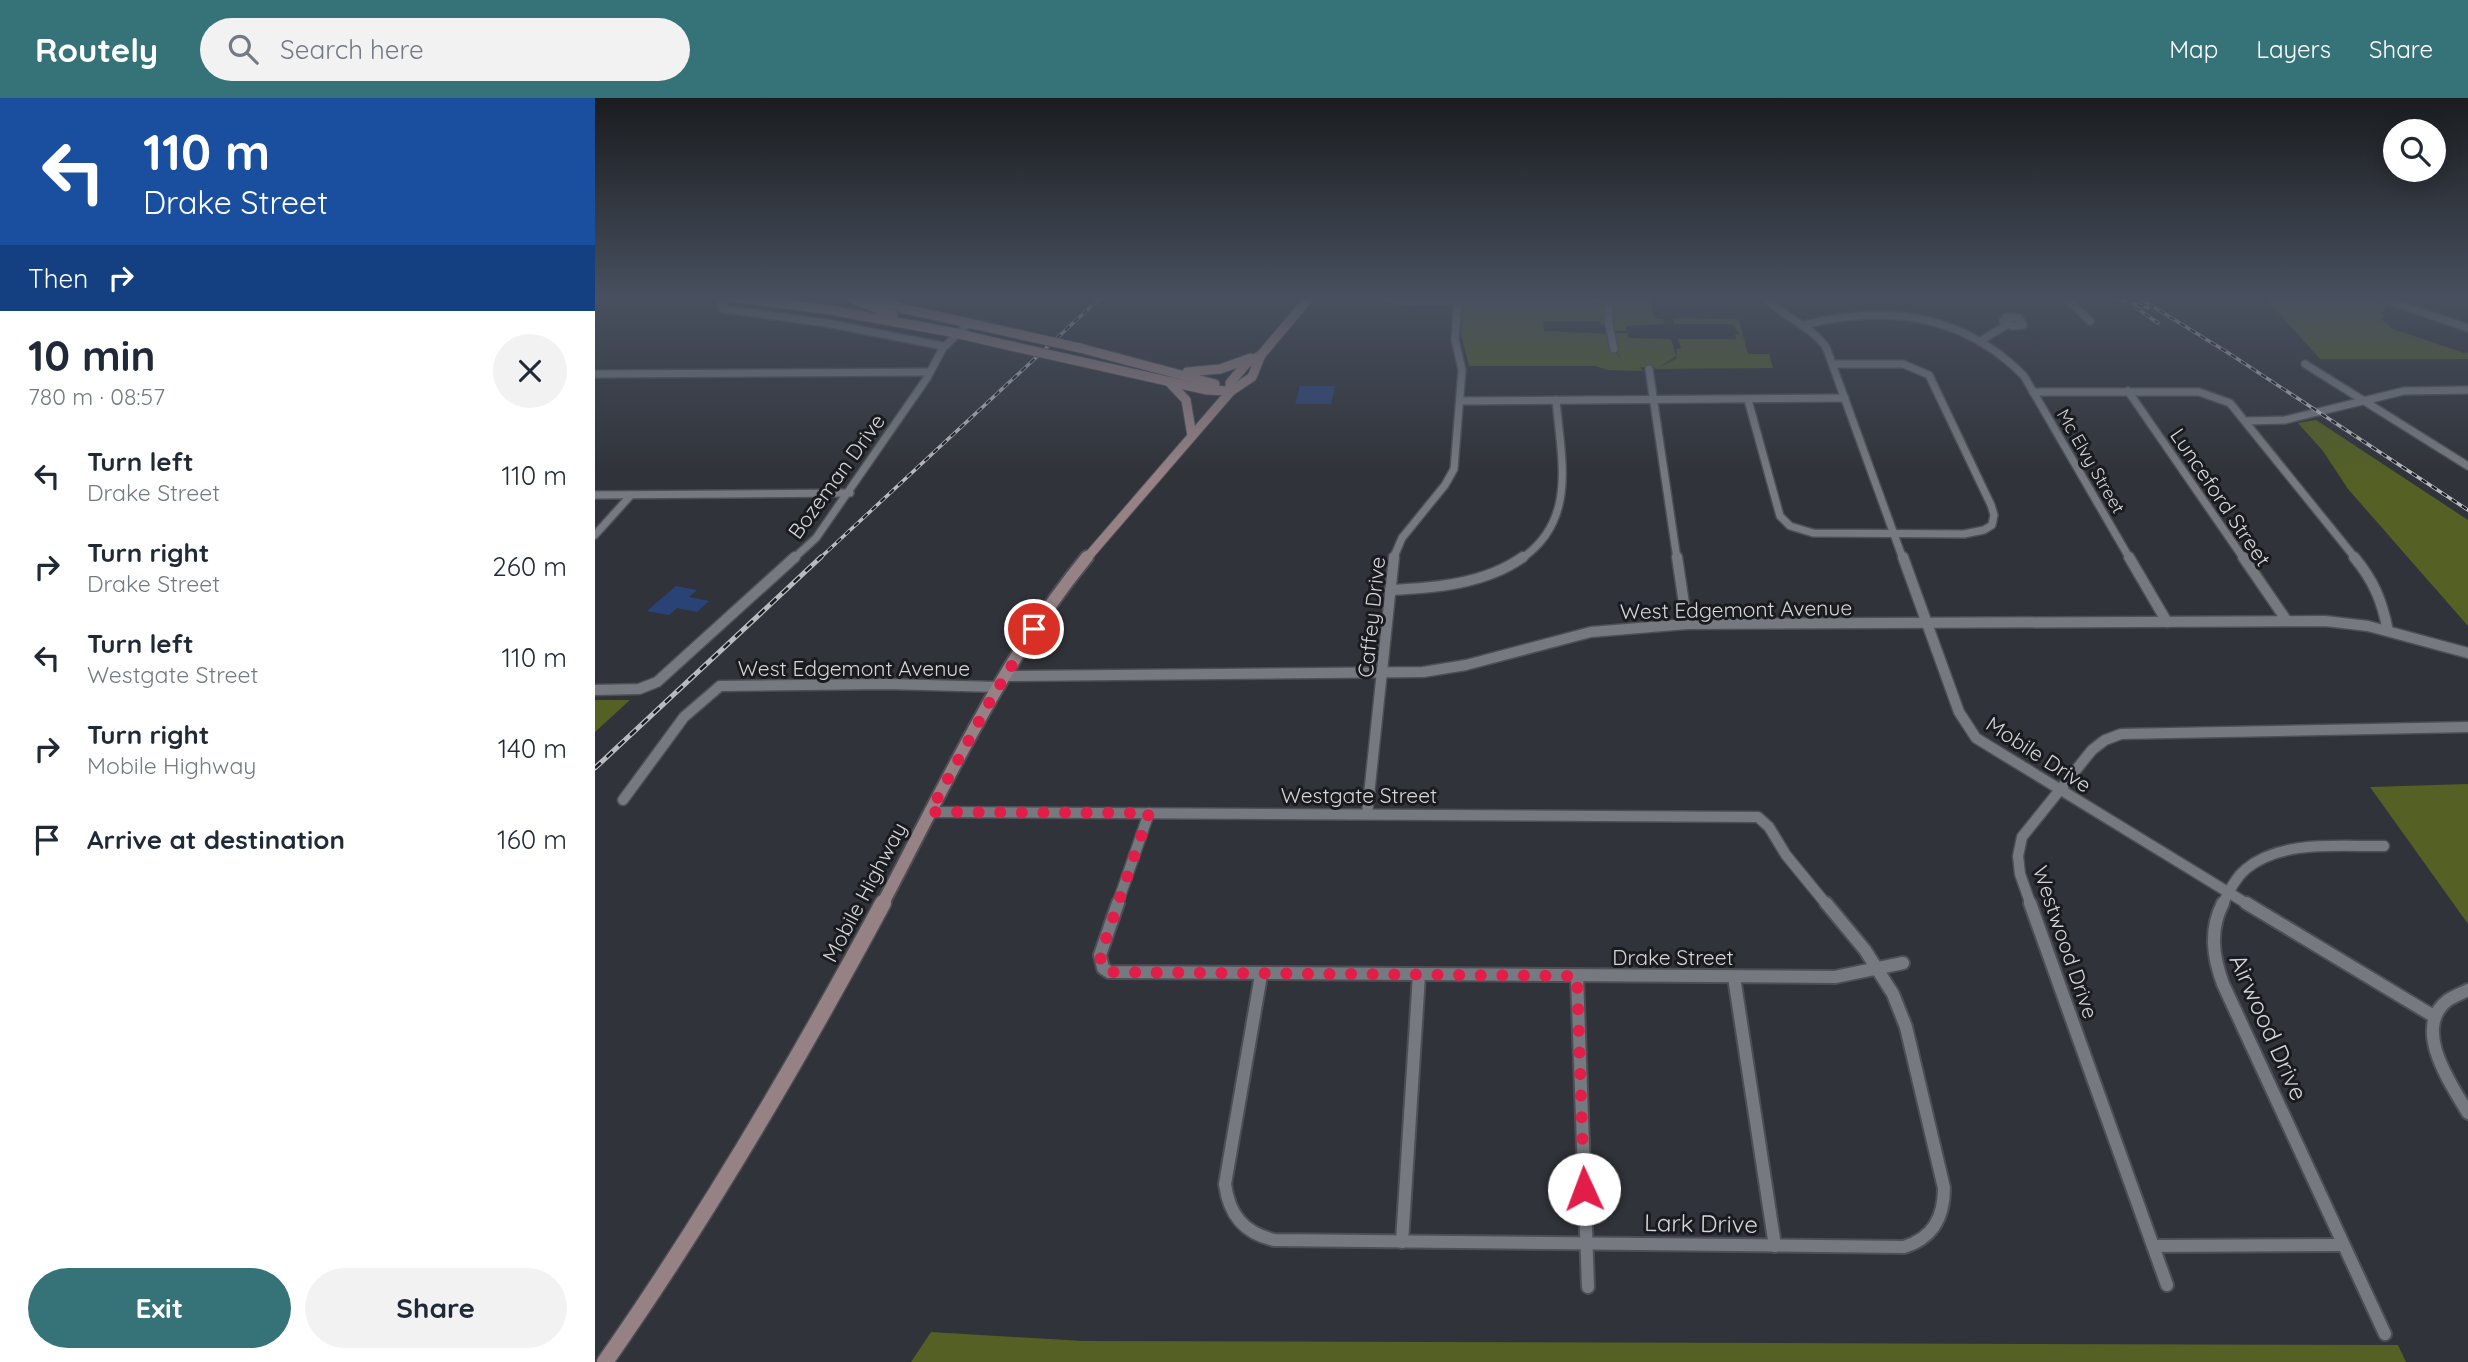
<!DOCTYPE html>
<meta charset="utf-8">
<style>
:root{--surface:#fff;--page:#f2f2f3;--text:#1f2937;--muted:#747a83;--accent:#367379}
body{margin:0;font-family:Quicksand,sans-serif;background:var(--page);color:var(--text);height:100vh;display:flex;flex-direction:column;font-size:26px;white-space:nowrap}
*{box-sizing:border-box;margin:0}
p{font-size:23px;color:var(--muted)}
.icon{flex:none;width:38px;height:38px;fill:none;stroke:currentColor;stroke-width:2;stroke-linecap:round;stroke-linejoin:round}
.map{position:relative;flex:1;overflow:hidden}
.drawer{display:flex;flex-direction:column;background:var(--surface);width:595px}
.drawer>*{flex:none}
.top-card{background:#1a4fa0;color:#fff;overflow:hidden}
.tools{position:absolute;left:1788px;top:21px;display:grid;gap:14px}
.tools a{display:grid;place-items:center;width:63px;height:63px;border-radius:50%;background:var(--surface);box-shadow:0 4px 18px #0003;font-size:35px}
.pin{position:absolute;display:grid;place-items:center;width:60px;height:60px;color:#fff;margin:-30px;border:4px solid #fff;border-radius:50%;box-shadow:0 2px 7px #0007}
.me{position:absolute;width:77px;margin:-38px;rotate:358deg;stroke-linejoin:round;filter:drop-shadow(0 0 5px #0008)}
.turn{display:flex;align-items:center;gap:24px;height:147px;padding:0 28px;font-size:32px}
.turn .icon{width:91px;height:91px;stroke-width:2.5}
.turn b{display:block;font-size:49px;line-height:60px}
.then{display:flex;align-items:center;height:66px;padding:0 28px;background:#0003;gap:14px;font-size:26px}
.round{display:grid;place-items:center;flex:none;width:74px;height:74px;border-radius:37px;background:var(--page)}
.summary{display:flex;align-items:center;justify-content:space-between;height:119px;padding:0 28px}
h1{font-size:42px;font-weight:800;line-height:52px}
.action{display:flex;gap:14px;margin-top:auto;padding:14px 28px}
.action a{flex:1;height:80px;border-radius:42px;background:var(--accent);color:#fff;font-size:28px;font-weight:800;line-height:80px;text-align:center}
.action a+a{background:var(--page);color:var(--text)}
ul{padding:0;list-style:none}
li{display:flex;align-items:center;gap:21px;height:91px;padding:0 28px}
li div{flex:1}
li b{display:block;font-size:26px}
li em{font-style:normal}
header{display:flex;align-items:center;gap:42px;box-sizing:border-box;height:98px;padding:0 35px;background:var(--accent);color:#fff}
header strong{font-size:33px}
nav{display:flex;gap:38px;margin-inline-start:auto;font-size:24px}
.search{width:490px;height:63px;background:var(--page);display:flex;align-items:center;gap:18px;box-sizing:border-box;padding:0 24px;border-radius:38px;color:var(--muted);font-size:26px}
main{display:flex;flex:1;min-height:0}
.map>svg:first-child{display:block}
.green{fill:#546024}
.building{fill:#2a4377}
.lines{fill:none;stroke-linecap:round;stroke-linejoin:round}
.street-far2-casing{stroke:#4d4f54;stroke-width:10}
.street-far1-casing{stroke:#4d4f54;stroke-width:13}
.street-casing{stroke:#4d4f54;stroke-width:16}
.secondary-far2-casing{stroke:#4d4f54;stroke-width:11}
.secondary-far1-casing{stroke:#4d4f54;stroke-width:16}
.secondary-casing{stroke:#4d4f54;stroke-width:19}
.street-far2{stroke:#767a80;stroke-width:7}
.street-far1{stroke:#767a80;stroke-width:10}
.street{stroke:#767a80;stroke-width:12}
.secondary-far2{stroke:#968285;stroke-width:9}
.secondary-far1{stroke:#968285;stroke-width:12}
.secondary{stroke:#968285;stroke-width:16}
.rail-far1-casing{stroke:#b9bbc0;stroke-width:3.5}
.rail-casing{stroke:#b9bbc0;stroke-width:5}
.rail-far1{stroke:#1a1b1e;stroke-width:2;stroke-dasharray:6;stroke-linecap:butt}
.rail{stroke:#1a1b1e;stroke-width:2.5;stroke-dasharray:8;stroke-linecap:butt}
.secondary-bridge-casing{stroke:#4d4f54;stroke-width:11;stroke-linecap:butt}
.secondary-bridge{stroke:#968285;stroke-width:9}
.route{stroke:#e11d48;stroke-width:12;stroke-dasharray:0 21.6}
.labels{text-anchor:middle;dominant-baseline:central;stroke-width:6;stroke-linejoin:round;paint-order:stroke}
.far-street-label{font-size:18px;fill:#d4d6da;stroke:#1a1b1e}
.street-label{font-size:21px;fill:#d4d6da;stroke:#1a1b1e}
.near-street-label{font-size:24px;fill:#d4d6da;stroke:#1a1b1e}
</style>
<header>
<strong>Routely</strong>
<div class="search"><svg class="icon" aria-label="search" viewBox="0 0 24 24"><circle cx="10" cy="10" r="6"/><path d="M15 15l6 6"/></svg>Search here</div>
<nav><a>Map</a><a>Layers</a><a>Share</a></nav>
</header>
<main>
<section class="drawer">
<div class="top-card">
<div class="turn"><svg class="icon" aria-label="left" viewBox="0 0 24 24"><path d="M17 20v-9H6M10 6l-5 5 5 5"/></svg><div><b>110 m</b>Drake Street</div></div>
<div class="then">Then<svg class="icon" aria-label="right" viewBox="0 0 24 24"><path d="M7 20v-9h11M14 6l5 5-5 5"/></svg></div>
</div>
<div class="summary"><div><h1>10 min</h1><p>780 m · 08:57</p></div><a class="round"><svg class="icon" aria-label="close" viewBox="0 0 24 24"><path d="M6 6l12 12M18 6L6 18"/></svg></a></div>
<ul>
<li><svg class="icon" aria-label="left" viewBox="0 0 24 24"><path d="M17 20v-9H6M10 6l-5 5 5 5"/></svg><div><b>Turn left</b><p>Drake Street</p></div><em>110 m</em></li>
<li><svg class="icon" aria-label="right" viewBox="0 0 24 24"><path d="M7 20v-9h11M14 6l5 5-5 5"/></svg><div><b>Turn right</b><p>Drake Street</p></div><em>260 m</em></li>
<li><svg class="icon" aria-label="left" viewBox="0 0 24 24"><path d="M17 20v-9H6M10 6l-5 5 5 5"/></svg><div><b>Turn left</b><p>Westgate Street</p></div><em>110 m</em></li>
<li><svg class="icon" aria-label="right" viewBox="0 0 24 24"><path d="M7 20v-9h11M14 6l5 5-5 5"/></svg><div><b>Turn right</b><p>Mobile Highway</p></div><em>140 m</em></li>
<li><svg class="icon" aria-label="arrive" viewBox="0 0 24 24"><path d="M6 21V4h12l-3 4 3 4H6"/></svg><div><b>Arrive at destination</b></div><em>160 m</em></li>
</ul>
<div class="action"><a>Exit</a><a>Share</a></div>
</section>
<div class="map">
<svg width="1873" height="1264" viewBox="0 0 1873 1264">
<rect width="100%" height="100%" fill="#303339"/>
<!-- green -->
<g class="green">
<polygon points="995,200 1055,200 1059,220 1068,221 1069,226 1031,228 1031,233 1013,233 1014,227 1006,227 1004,223 948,223 949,233 1014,236 1015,252 1020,253 1027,263 1022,254 1019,235 1032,235 1033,240 1076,241 1081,258 1063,270 1081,261 1082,251 1086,250 1083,241 1141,241 1140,236 1145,236 1137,226 1079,226 1078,220 1141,221 1144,222 1153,256 1174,256 1178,270 1054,271 1063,270 1045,269 1048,273 1012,272 1001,268 874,268 866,237 868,204"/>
<polygon points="1670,200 1778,201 1792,207 1786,215 1790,217 1786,221 1796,228 1795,230 1869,255 1873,254 1873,261 1725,261"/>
<polygon points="1721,322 1873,422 1873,528 1753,391 1728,353 1703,325"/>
<polygon points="0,602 35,602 0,634"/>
<polygon points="1873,686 1873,826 1775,689"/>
<polygon points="336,1234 488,1243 1803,1247 1811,1264 316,1264"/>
</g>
<!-- building -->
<g class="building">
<polygon points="705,288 740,288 736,306 700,306"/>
<polygon points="81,488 102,492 94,499 114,503 102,514 82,510 74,517 52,513"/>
</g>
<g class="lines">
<defs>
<g id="street-far2">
<polyline points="134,200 126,206 128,211 231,225 348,248"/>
<polyline points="790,200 815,203 1012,201"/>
<polyline points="1013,200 1014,227 1019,251"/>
<path d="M 1171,200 C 1189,220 1215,227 1231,249 L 1308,461"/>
<polyline points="1471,200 1495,223"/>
<polyline points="1786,200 1873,230"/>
<polygon points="1411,219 1424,220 1428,227 1418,228 1408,223"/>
<path d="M 1209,227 C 1291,206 1368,216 1429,278 L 1535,461"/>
<polyline points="1385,243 1412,227"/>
<polyline points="1710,266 1873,368"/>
<polyline points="1054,271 1082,461"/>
<polyline points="0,276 334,274"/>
<polyline points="1533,293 1649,461"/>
<polyline points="1438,294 1604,294 1635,305 1761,461"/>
<polyline points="1153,302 1185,418 1195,428 1218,435 1369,436 1389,432 1397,427 1399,417 1396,407 1334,277 1308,266 1238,266"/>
<polyline points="865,303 1250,300"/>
<polyline points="1652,323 1690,322 1809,293 1873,292"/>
<polyline points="0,397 255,395"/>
<polyline points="0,437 36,397"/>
<polyline points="198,461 221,440 332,280 348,250 373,226"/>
<polyline points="798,461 807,440 850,387 859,371 867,272 860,242 863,200"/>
<path d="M 926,461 C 983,422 966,361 961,302"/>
</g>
<g id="street-far1">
<polyline points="1082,459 1092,526"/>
<polyline points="1308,459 1364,614 1381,640 1654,807"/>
<polyline points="1534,459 1572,524"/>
<polyline points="1648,459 1692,523"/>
<path d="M 1759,459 C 1779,483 1787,503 1793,533"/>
<path d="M 795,492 C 840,490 890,486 928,459"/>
<polyline points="410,578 828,574 871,567 996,534 1092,526 1730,523 1773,528 1873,555"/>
<polyline points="0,592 44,591 62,584 200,459"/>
<polyline points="28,702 89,619 125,588 291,586 403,589"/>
<polyline points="335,714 1163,719 1174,729 1191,757 1232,807"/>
<polyline points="772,716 799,459"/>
<polyline points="522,807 554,715"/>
<polyline points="1436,807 1425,776 1423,758 1427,739 1497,652 1510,642 1526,636 1873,629"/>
<path d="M 1627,807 C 1634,794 1640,780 1651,771 C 1687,741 1746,749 1789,748"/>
</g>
<g id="street">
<polyline points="523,805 505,857 508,870 514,874 1240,879 1308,865"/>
<polyline points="1435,805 1572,1187"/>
<path d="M 1628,805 C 1614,832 1618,859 1628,886 L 1790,1236"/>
<polyline points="1651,805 1840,919"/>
<path d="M 666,877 L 630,1086 C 634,1117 649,1135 679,1142 L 1309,1149 C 1338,1140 1349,1120 1349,1090 L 1311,929 L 1298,896 L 1270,852 L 1231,805"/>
<polyline points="982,878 993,1189"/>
<polyline points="1139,879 1180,1148"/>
<path d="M 1873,892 C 1867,895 1859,898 1853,902 C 1816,930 1856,986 1873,1015"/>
<polyline points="807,1144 824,877"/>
<polyline points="1558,1148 1748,1147"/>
</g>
<g id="secondary-far2">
<polyline points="144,200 235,212 361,235"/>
<polyline points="256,200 298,217"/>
<polyline points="278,200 310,211 427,237"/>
<polyline points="356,234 416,248"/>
<polyline points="485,250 620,286"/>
<polyline points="474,261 612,292 636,293"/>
<polyline points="592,274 625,271 656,260"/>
<polyline points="574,284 591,302 597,338"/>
<polyline points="636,293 635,285 651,266 666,257 714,200"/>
<polyline points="491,461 636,293 657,279 666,257"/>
</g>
<path id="secondary-far1" d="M 287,807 C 350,688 406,564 492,459"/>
<path id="secondary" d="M 10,1264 C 113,1117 203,963 288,805"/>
</defs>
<!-- street-far2 casing -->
<use href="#street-far2" class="street-far2-casing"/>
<!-- street-far1 casing -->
<use href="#street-far1" class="street-far1-casing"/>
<!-- street casing -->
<use href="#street" class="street-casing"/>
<!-- secondary-far2 casing -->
<use href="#secondary-far2" class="secondary-far2-casing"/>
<!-- secondary-far1 casing -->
<use href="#secondary-far1" class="secondary-far1-casing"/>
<!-- secondary casing -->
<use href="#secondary" class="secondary-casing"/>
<!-- street-far2 -->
<use href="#street-far2" class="street-far2"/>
<!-- street-far1 -->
<use href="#street-far1" class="street-far1"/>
<!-- street -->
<use href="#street" class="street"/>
<!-- secondary-far2 -->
<use href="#secondary-far2" class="secondary-far2"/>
<!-- secondary-far1 -->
<use href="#secondary-far1" class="secondary-far1"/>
<!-- secondary -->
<use href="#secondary" class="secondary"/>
<defs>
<g id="rail-far1">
<polyline points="1520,200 1553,210"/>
<polyline points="1544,200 1635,256 1873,412"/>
<polyline points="1540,209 1563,225"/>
<polyline points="224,461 505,200"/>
</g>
<polyline id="rail" points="0,670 226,459"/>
</defs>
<!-- rail-far1 casing -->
<use href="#rail-far1" class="rail-far1-casing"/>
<!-- rail casing -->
<use href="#rail" class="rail-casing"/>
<!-- rail-far1 -->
<use href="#rail-far1" class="rail-far1"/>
<!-- rail -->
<use href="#rail" class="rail"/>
<defs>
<g id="secondary-bridge">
<polyline points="427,237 485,250"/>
<polyline points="416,248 474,261"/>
</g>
</defs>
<!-- secondary-bridge casing -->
<use href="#secondary-bridge" class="secondary-bridge-casing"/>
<!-- secondary-bridge -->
<use href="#secondary-bridge" class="secondary-bridge"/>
</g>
<!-- sky -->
<linearGradient id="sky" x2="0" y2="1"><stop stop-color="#1a1c1f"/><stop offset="0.53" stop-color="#48505f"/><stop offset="1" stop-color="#48505f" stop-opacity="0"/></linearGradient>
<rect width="1873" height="377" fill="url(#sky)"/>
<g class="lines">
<!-- route -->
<polyline class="route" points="439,531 394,605 335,714 554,715 505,858 508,870 514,874 982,878 989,1091"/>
</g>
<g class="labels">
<!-- far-street labels -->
<g class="far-street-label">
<text transform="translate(1496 363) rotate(60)">Mc Elvy Street</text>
</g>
<!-- street labels -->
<g class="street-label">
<text transform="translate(241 378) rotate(-54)">Bozeman Drive</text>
<text transform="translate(1626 399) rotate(56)">Lunceford Street</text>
<text transform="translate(1141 511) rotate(-1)">West Edgemont Avenue</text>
<text transform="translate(776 519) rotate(-84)">Caffey Drive</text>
<text x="259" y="570">West Edgemont Avenue</text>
<text transform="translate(1444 656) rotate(33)">Mobile Drive</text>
<text x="764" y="697">Westgate Street</text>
<text transform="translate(269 794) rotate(-62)">Mobile Highway</text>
<text transform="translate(1471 844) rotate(71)">Westwood Drive</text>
<text x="1078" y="859">Drake Street</text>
</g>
<!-- near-street labels -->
<g class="near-street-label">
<text transform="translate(1674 929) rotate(66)">Airwood Drive</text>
<text transform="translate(1106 1125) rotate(1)">Lark Drive</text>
</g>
</g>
</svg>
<div class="tools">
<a><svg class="icon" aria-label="search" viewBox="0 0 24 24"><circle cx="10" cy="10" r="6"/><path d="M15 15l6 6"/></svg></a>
</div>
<div class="pin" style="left:439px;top:531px;background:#d93025"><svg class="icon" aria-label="arrive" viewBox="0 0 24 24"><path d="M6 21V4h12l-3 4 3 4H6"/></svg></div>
<svg class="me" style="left:989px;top:1091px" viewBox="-20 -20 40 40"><circle r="19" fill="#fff"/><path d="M0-13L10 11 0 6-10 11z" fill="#e11d48"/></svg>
</div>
</main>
